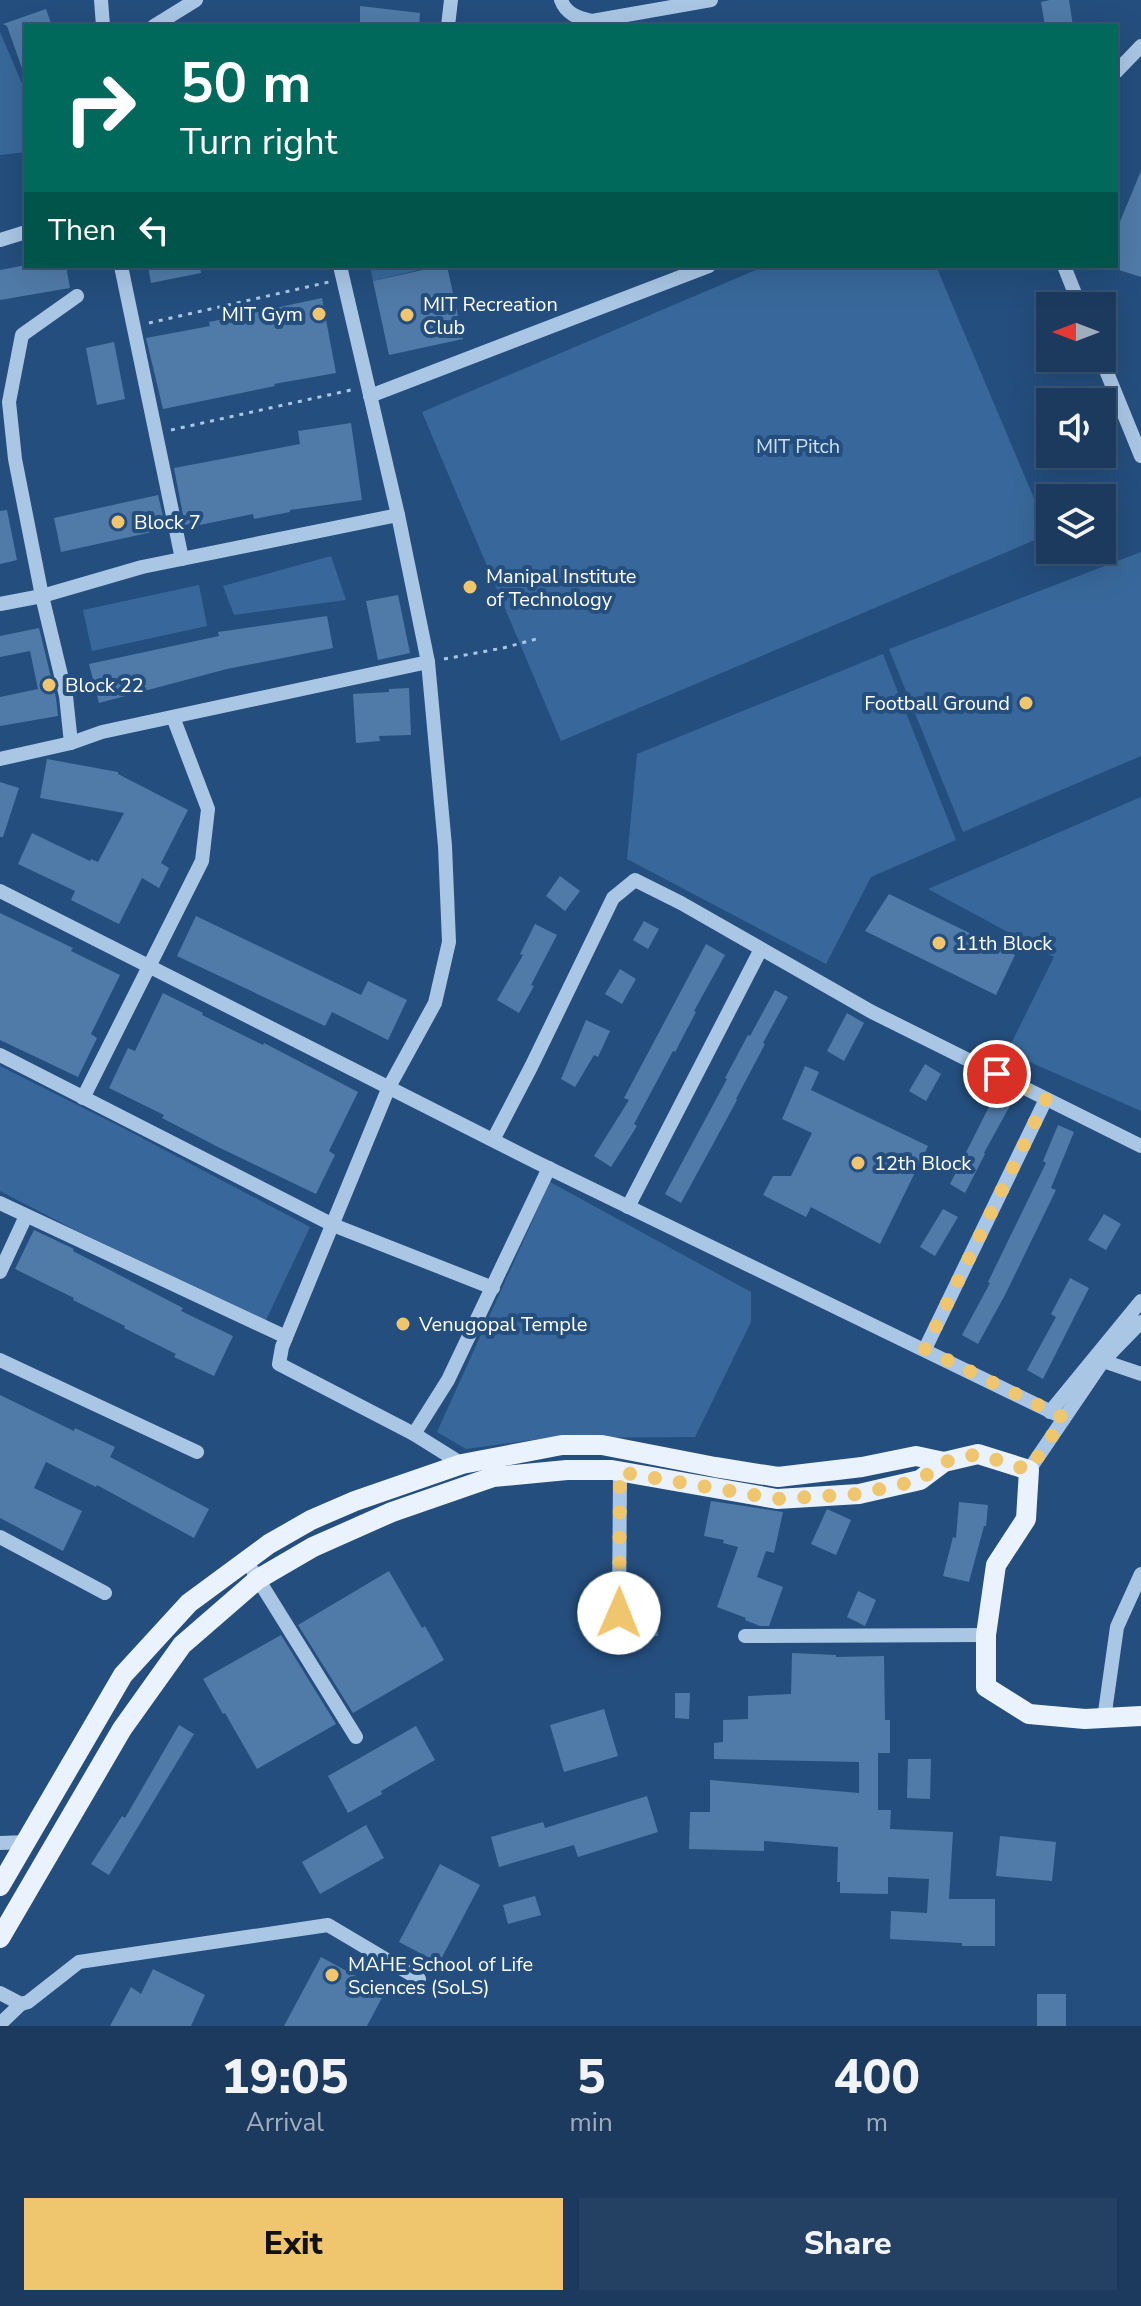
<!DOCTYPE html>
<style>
:root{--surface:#1b3a5e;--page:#244164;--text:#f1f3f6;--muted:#a0adbc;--line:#395473;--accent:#efc56d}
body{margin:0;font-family:"Nunito Sans",sans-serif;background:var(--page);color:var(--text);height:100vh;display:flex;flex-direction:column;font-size:30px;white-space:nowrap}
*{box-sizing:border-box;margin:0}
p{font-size:26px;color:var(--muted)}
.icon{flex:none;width:44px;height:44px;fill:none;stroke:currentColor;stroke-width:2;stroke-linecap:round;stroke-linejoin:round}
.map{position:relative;height:2026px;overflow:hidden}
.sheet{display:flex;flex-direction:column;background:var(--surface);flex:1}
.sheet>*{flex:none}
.banner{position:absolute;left:24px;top:24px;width:1094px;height:244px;border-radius:0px;box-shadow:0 8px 32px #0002,0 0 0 2px var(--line);background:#00695c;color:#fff;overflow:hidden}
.needle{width:52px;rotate:270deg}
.controls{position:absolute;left:1036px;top:292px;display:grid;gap:16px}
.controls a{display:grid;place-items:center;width:80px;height:80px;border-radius:0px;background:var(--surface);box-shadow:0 8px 32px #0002,0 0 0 2px var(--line);font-size:40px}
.pin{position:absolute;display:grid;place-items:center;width:68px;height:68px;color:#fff;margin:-34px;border:4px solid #fff;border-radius:50%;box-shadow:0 2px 8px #0007}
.me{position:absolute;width:88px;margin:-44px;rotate:1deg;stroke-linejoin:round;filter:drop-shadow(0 0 6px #0008)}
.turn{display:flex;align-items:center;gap:28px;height:168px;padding:0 24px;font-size:36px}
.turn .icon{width:104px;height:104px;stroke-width:2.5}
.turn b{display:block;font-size:56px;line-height:68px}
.then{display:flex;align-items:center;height:76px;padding:0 24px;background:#0003;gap:16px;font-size:30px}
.eta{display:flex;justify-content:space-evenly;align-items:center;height:136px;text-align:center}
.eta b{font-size:48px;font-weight:800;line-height:56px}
.cta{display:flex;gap:16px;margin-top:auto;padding:16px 24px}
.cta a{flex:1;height:92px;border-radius:0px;background:var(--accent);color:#111;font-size:32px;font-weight:800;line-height:92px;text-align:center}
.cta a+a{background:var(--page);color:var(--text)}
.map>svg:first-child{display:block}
.green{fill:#38689b}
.building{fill:#507ba8}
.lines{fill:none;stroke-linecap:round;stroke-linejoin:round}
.path{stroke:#a9c6e5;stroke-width:3;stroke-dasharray:4 6;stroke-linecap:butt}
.minor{stroke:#a9c6e5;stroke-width:14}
.major{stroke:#eaf2fd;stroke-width:20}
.route{stroke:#efc56d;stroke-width:14;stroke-dasharray:0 25.2}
.poi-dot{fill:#efc56d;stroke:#244e7d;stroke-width:3}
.labels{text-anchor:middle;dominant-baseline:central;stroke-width:8;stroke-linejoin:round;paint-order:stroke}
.poi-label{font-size:20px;fill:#fff;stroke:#244e7d;text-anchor:start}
.park-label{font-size:20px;fill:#cce0f4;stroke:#244e7d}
</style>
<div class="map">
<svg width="1141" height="2026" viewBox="0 0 1141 2026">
<rect width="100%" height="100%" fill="#244e7d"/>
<!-- green -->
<g class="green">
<polygon points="0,32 26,93 26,152 0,155"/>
<polygon points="370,266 435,266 373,281"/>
<polygon points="765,266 936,266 1049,534 561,741 422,412"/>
<polygon points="1141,552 1141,756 963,832 889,649"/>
<polygon points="331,556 346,600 234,615 223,586"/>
<polygon points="199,585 207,626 92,651 83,610"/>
<polygon points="883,654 956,840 871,877 826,964 627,859 637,754"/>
<polygon points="1141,797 1141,1111 1007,1052 1054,957 928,889"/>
<polygon points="0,1066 125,1129 310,1227 266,1320 75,1230 0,1191"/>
<polygon points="550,1182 751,1292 751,1322 695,1437 546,1438 466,1449 437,1432"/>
</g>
<!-- building -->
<g class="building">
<polygon points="1050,0 1069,0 1073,26 1045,26 1041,2"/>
<polygon points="360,6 420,13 419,26 360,26"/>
<polygon points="46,9 52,26 26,26 26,74 24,74 7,26 3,24"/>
<polygon points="1141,171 1141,277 1116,269 1116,231"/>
<polygon points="21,266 66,266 70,288 0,300 0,270"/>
<polygon points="148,266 200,266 201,273 151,283"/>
<polygon points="441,266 447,266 463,339 389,355 373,281"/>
<polygon points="322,298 336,373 274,384 275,386 163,409 146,338 210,326 209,322"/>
<polygon points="114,342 125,399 97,405 86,348"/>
<polygon points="351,423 362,500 290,510 290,512 254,519 253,514 190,527 189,524 185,525 174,468 300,444 298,431"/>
<polygon points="158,495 166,529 61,552 54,518"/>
<polygon points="7,510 17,560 0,564 0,511"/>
<polygon points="398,595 410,653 378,660 366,601"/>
<polygon points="327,616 333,648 227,669 99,703 89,664 219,636 218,632"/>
<polygon points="39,628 56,698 58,716 0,726 0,697 38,689 30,651 0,657 0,636"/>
<polygon points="409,688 411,735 379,736 380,741 356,743 353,694 389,692 389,689"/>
<polygon points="47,759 118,772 118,774 188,810 161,863 169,868 159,888 142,878 119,924 71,900 75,891 18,864 32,833 90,861 91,859 98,862 124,813 40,798"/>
<polygon points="0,782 19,788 3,837 0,837"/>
<polygon points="560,876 580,891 565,911 546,896"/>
<polygon points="889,894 1015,955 996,995 865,931"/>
<polygon points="0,913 73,948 71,951 120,975 91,1034 97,1038 78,1077 0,1040"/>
<polygon points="196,916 361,995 368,981 407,1000 388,1040 332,1012 325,1026 177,956"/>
<polygon points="644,921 659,929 648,949 633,940"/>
<polygon points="535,924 557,935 531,985 534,986 519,1013 497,1000 523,955 520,954"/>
<polygon points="706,944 725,955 694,1011 696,1012 675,1052 673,1051 634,1124 637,1126 611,1167 594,1156 629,1100 624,1098"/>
<polygon points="620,969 636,979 622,1004 605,994"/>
<polygon points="775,990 788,997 763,1043 765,1044 736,1099 737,1100 681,1203 665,1194 727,1079 725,1078 748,1035 750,1036"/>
<polygon points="163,993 203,1013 202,1015 263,1045 264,1043 358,1092 329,1151 335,1155 316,1194 218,1147 162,1118 164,1115 109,1088 128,1048 135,1051"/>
<polygon points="847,1013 864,1023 844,1061 827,1051"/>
<polygon points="586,1020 610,1031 598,1057 594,1055 575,1087 561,1079"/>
<polygon points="925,1064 941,1074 926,1101 909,1091"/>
<polygon points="805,1066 819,1072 811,1090 928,1146 880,1244 811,1207 806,1217 763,1195 773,1176 791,1176 812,1133 782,1119"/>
<polygon points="996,1093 1012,1102 984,1153 985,1154 965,1193 950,1184"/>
<polygon points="1058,1125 1074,1132 1051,1188 1056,1190 1005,1295 978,1344 962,1335 990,1283 988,1282 1046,1163 1043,1161"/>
<polygon points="943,1209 958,1217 935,1256 920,1247"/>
<polygon points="1104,1214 1121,1224 1106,1250 1088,1240"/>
<polygon points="34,1230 74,1249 73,1251 183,1308 181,1311 233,1336 214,1376 174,1357 176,1354 124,1328 125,1326 73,1300 74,1298 15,1269"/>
<polygon points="1070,1278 1089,1288 1043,1379 1027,1370 1056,1317 1051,1314"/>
<polygon points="0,1395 74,1431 75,1428 115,1447 110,1457 209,1509 194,1538 97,1485 96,1487 46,1462 34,1488 82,1511 63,1551 0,1518"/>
<polygon points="711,1501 783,1512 774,1553 766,1551 757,1577 783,1587 769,1626 760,1626 745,1620 746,1618 717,1607 738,1547 723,1543 724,1540 704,1536"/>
<polygon points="959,1502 988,1505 986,1526 984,1526 969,1582 943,1576 953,1537 956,1538"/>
<polygon points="827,1509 851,1520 836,1555 811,1544"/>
<polygon points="389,1571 422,1628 425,1626 444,1660 353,1713 298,1625"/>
<polygon points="858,1591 876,1600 865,1626 847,1617"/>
<polygon points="634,1616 657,1616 658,1636 635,1637"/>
<polygon points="281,1635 336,1724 257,1769 225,1713 223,1714 203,1679"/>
<polygon points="792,1653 836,1655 836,1657 884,1656 885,1720 890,1720 890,1753 878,1753 878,1810 891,1810 890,1829 953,1832 949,1899 995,1899 995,1946 962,1946 962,1943 890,1939 891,1911 927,1913 929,1879 888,1877 888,1894 840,1893 840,1882 837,1882 838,1847 764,1841 764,1851 689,1849 690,1812 710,1812 710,1780 859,1793 859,1762 714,1759 714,1743 723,1742 723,1720 748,1719 748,1696 791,1694"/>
<polygon points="675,1693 690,1693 689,1719 675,1718"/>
<polygon points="604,1709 618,1756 564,1772 550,1725"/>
<polygon points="179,1725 194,1734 109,1875 91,1864 122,1816 125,1818"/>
<polygon points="416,1726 435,1760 381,1791 382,1794 348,1813 328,1776"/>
<polygon points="908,1759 931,1759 930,1799 907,1798"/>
<polygon points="647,1796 658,1832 578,1857 574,1845 499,1867 491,1837 543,1822 545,1828"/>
<polygon points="366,1825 384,1858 320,1894 302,1862"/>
<polygon points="1000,1836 1056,1842 1052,1881 996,1876"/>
<polygon points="440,1864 480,1885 439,1963 399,1942"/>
<polygon points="535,1896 541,1915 508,1924 503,1905"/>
<polygon points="321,1957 385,1992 367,2026 284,2026"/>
<polygon points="153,1969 205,1995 191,2026 110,2026 131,1987 141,1994"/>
<rect x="1037" y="1994" width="29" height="32"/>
</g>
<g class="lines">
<!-- path -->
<g class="path">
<polyline points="149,323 329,282"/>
<polyline points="171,430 351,390"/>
<polyline points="444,659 503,648 540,638"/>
</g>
<!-- minor -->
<g class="minor">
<polyline points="101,0 103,26"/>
<path d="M 561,0 C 566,14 578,18 592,21 L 711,0"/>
<polyline points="154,26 196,0"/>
<polyline points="448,26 451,0"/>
<polyline points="1116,72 1141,46"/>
<polyline points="0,240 26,232"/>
<polyline points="121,266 182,559"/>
<polyline points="1064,266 1080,306"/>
<polyline points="77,296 22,335 9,402 15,459 42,596 142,567 398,515 340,266"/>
<polyline points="1101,358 1141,456"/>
<polyline points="370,396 709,266"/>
<polyline points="398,515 428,662"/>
<polyline points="0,604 42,596 66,696 71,743 0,759"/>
<polyline points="71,743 102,732 428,662 445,846 449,942 435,1003 389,1087 282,1347 279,1364 414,1434 462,1464"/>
<polyline points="0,891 536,1162 1064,1418"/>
<polyline points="0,1055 333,1225 493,1288"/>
<polyline points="83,1098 202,861 208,809 173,717"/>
<polyline points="493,1140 531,1067 613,898 635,880 681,903 872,1012 1141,1146"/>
<polyline points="0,1203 286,1337"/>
<polyline points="628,1207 761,949"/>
<polyline points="0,1272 26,1216"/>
<polyline points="925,1349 1046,1099"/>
<polyline points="0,1360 197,1452"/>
<polyline points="1103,1361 1141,1374"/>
<polyline points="1050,1412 1141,1301"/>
<polyline points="414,1434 448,1380 549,1168"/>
<polyline points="1029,1470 1103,1361 1141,1322"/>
<polyline points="0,1537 105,1593"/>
<polyline points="253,1571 356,1737"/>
<polyline points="619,1613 620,1472"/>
<polyline points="745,1636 986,1635"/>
<polyline points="1104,1719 1117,1627 1141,1574"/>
<polyline points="0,1843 27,1842"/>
<polyline points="0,1993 21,2004 28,2002 79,1962 328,1925 419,1979"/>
<polyline points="0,2024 21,2004"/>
</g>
<!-- major -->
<g class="major">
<polyline points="0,1886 123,1675 189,1603 269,1544 311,1520 355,1501 462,1464 562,1445 602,1445 715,1467 778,1477 862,1467 916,1456 944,1462"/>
<polyline points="0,1938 122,1729 182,1645 258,1579 313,1547 392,1512 493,1477 567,1470 612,1470 777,1499 859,1494 920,1480 944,1462 978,1454 1029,1470 1026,1519 996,1565 986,1635 986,1687 1029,1714 1085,1719 1141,1716"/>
</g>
</g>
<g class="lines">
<!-- route -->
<polyline class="route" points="619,1613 620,1472 777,1499 859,1494 920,1480 944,1462 978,1454 1029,1470 1064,1418 925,1349 1046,1099 997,1074"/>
</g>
<!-- markers -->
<g class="poi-dot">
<circle cx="319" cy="314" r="8"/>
<circle cx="407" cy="315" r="8"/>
<circle cx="118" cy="522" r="8"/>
<circle cx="470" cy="587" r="8"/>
<circle cx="49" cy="685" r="8"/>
<circle cx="1026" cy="703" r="8"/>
<circle cx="939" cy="943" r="8"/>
<circle cx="858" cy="1163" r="8"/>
<circle cx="403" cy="1324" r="8"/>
<circle cx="332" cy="1975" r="8"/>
</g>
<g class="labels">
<!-- poi labels -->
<g class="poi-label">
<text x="423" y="304">MIT Recreation<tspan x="423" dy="23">Club</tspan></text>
<text x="303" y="314" text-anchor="end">MIT Gym</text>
<text x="134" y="522">Block 7</text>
<text x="486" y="576">Manipal Institute<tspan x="486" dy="23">of Technology</tspan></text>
<text x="65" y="685">Block 22</text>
<text x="1010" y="703" text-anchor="end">Football Ground</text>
<text x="955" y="943">11th Block</text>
<text x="874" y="1163">12th Block</text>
<text x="419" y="1324">Venugopal Temple</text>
<text x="348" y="1964">MAHE School of Life<tspan x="348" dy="23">Sciences (SoLS)</tspan></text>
</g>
<!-- park labels -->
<g class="park-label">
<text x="798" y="446">MIT Pitch</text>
</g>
</g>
</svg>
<div class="controls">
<a><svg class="needle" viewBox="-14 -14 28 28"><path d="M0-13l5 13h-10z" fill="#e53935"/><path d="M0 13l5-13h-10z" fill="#a0adbc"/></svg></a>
<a><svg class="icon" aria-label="sound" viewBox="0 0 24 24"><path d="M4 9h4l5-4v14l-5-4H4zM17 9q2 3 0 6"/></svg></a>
<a><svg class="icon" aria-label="layers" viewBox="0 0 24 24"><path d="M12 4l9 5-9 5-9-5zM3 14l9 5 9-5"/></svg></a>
</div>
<div class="pin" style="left:997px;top:1074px;background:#d93025"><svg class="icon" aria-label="arrive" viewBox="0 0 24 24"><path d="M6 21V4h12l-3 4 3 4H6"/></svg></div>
<svg class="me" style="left:619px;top:1613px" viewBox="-20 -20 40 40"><circle r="19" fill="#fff"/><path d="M0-13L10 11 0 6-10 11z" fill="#efc56d"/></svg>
<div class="banner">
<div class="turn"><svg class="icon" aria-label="right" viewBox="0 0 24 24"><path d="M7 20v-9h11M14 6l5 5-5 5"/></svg><div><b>50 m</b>Turn right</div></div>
<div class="then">Then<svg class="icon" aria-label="left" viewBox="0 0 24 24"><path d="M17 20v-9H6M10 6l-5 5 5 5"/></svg></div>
</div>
</div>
<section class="sheet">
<div class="eta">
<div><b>19:05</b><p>Arrival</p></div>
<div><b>5</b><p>min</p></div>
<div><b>400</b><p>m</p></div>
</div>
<div class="cta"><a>Exit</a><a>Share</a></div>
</section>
